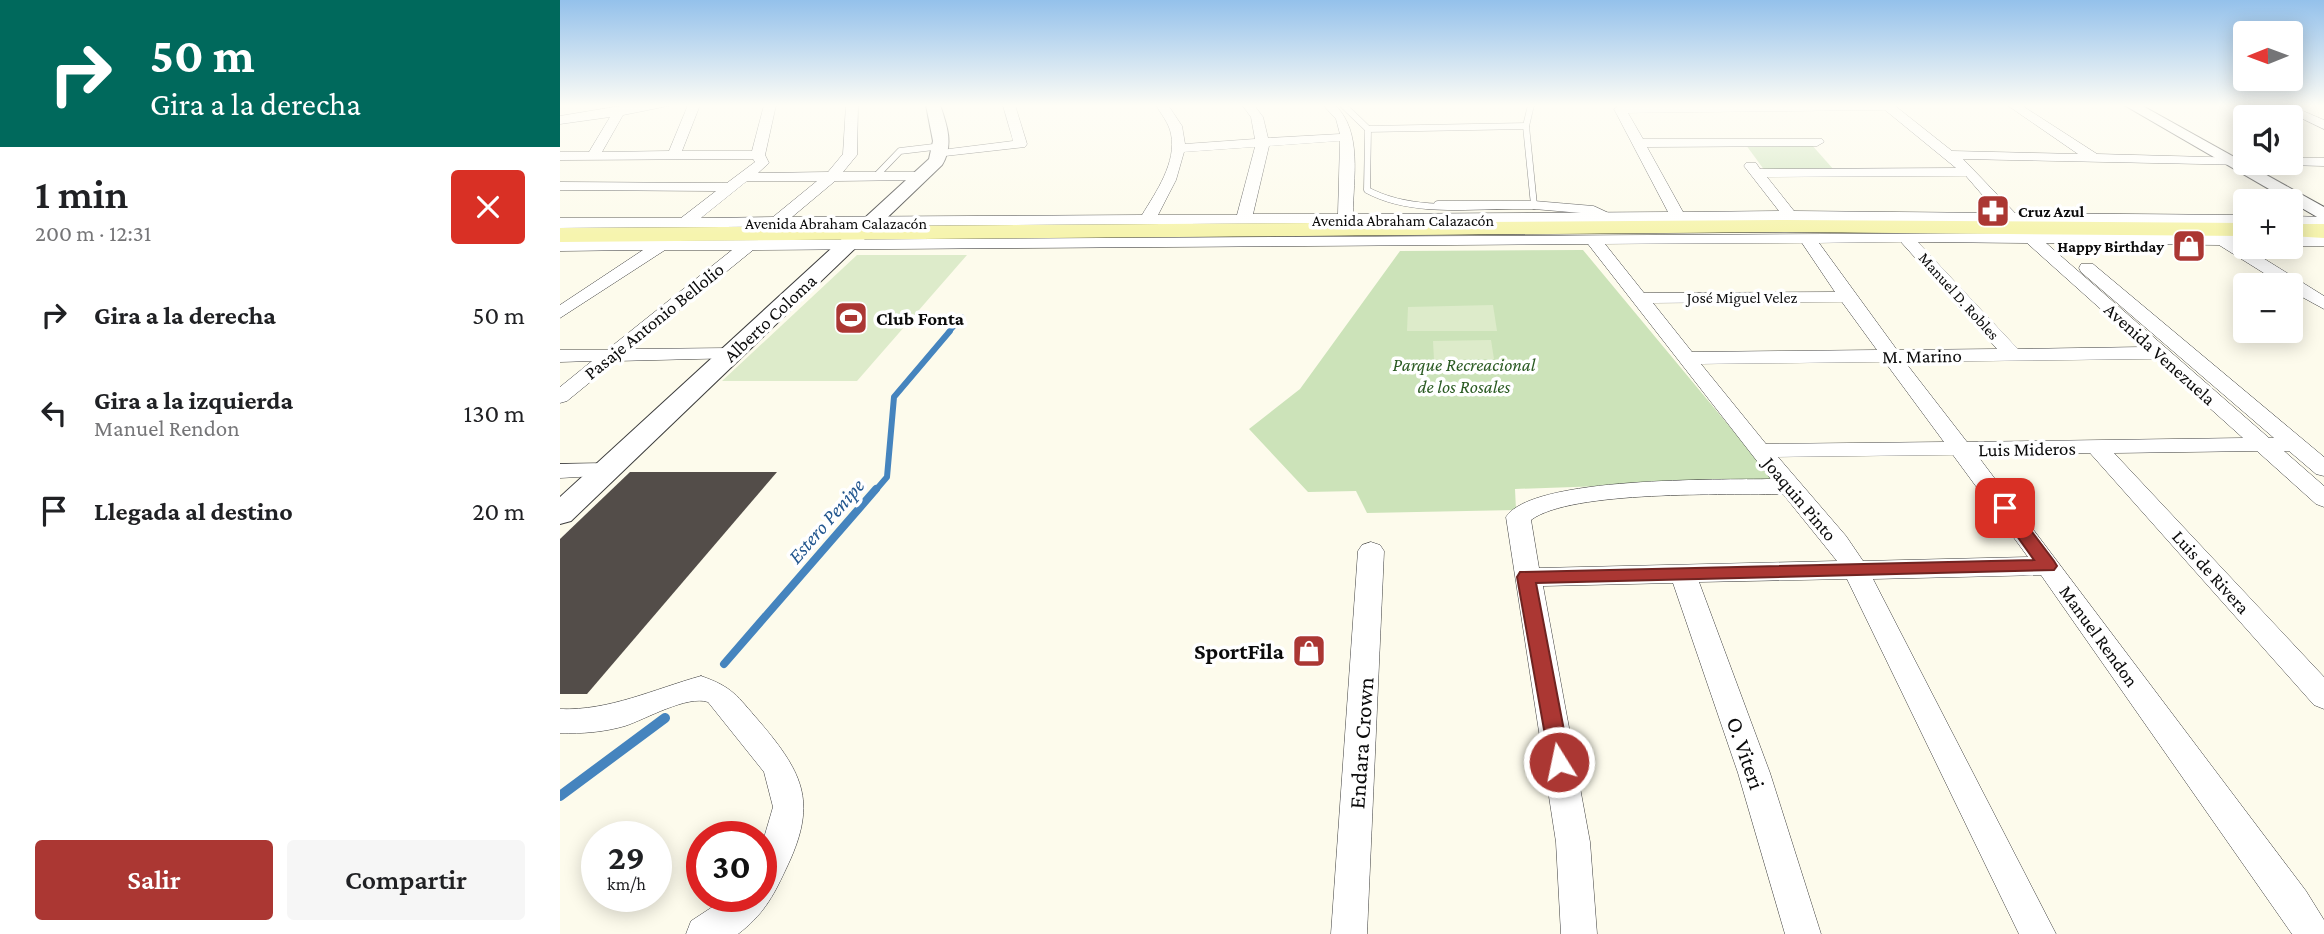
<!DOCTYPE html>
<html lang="es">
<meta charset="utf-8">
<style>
:root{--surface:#fff;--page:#f6f6f6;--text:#202124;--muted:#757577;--accent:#ab3733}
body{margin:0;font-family:"Crimson Pro",serif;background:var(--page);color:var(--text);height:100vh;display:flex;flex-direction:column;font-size:26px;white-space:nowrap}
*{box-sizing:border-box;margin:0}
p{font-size:23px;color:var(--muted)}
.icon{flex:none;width:38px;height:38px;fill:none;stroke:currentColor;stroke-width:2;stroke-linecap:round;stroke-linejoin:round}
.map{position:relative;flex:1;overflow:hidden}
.side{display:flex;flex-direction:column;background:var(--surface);width:560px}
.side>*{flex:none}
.guide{background:#00695c;color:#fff;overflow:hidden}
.needle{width:46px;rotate:269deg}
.tools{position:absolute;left:1673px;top:21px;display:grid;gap:14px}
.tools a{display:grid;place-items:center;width:70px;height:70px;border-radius:7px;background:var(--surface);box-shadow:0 4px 18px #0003;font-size:35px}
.speed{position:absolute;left:21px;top:821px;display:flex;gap:14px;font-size:35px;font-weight:700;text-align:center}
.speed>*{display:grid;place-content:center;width:91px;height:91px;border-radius:50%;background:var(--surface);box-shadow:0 4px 18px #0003;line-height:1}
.speed small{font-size:18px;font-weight:400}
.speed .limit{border:10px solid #d22;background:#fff;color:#111}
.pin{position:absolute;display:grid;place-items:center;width:60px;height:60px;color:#fff;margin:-30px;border-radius:14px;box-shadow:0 4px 10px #0006}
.me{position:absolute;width:77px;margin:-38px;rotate:350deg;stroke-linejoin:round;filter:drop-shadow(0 0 5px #0008)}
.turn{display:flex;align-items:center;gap:24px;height:147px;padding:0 35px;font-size:32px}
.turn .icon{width:91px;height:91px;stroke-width:2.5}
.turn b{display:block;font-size:49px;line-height:60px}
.round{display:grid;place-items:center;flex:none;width:74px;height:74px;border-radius:7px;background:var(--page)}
.head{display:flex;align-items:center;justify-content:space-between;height:119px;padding:0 35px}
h1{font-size:42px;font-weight:600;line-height:52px}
.cta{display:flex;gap:14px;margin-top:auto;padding:14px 35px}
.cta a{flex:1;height:80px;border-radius:7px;background:var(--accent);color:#fff;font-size:28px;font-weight:600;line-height:80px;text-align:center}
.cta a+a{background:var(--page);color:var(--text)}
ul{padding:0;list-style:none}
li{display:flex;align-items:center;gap:21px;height:98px;padding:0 35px}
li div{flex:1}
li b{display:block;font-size:26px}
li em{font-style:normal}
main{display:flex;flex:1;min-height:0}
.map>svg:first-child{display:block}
.green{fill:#cce3b9}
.pitch{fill:#ddebca}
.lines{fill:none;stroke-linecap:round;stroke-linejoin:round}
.stream-far3{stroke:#4584be;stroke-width:5}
.stream-far2{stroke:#4584be;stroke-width:6}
.stream-far1{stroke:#4584be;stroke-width:8}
.stream{stroke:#4584be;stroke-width:10}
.building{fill:#534d49}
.service-far1-casing{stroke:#3e3e3e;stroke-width:7}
.service-casing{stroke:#3e3e3e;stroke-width:9}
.minor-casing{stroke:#3e3e3e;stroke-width:1}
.tertiary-casing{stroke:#3e3e3e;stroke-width:2}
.secondary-casing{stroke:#2d2d2d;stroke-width:1}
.service-far1{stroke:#fff;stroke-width:6}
.service{stroke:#fff;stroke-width:8}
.minor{fill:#fff;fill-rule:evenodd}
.tertiary{fill:#fff;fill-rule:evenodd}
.secondary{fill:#f6f4ae;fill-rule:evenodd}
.route{fill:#ab3733;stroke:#6f2421;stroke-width:2}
.labels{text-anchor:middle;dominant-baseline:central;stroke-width:7;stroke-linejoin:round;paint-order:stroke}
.far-poi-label{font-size:16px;font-weight:bold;fill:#0b0b0b;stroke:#fff;text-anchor:start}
.far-street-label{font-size:16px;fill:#0b0b0b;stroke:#fff}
.street-label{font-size:19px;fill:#0b0b0b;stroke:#fff}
.poi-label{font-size:19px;font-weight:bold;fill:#0b0b0b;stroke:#fff;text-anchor:start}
.park-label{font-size:19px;font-style:italic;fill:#2b5b23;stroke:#fff}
.water-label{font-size:21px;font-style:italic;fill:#23578f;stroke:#fff}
.near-poi-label{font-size:23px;font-weight:bold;fill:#0b0b0b;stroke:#fff;text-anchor:end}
.near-street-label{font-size:23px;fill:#0b0b0b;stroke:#fff}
</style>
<main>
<section class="side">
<div class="guide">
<div class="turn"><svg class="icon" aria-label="right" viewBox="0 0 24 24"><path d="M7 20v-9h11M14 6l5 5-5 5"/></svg><div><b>50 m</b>Gira a la derecha</div></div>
</div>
<div class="head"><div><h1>1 min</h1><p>200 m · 12:31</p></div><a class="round" style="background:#d93025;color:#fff"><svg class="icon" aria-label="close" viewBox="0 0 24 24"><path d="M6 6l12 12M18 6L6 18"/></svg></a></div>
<ul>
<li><svg class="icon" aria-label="right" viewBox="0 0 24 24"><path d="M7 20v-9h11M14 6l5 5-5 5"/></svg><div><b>Gira a la derecha</b></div><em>50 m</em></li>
<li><svg class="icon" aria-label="left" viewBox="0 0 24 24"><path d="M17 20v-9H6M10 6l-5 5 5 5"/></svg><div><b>Gira a la izquierda</b><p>Manuel Rendon</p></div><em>130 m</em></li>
<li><svg class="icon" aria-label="arrive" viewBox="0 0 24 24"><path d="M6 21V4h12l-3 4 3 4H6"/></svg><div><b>Llegada al destino</b></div><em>20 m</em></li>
</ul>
<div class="cta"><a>Salir</a><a>Compartir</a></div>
</section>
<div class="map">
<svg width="1764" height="934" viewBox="0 0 1764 934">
<rect width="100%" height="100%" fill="#fdfbec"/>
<!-- green -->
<g class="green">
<polygon points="1251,144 1274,170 1205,171 1186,145"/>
<polygon points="1023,250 1214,480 955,489 956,510 807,513 796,491 748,492 689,429 740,389 840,251"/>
</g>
<!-- pitch -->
<g class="pitch">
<polygon points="297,255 407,255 297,381 162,381"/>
<polygon points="933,305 937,331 847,331 848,307"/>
<polygon points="931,340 934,359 874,360 873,341"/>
</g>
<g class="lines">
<!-- stream-far3 -->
<polyline class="stream-far3" points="388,333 402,317"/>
<!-- stream-far2 -->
<polyline class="stream-far2" points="315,491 327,477 334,397 390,331"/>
<!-- stream-far1 -->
<polyline class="stream-far1" points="164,664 316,489"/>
<!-- stream -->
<polyline class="stream" points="0,796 105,718"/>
</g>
<!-- building -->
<polygon class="building" points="70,472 217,472 27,694 0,694 0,539"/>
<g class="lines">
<defs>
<g id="service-far1">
<polyline points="783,105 808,129"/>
<polyline points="971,105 966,126 974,205 994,207"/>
<path d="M 966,126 L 808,129 L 807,190 C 855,216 921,205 974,205"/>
<polyline points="316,176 340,151 382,146"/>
</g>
<g id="service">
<polyline points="878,205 974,205"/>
<polyline points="974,205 1033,210 1048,217"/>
</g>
<g id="minor">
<path d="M 113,105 L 63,115 L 42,152 L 109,151 L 128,105 L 140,105 L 122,151 L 192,151 L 204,105 L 216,105 L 205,155 L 209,163 L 198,173 L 268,172 L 283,154 L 286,105 L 298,105 L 297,155 L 283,172 L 362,172 L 369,176 L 362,180 L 275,181 L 232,217 L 582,215 C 596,192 617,162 611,134 C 609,123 601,114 596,105 L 608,105 L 622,126 L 625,144 L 695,139 L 691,117 L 682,105 L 694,105 L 703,117 L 708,138 L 780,134 L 776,119 L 763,105 L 775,105 C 803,132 793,178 793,214 L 1108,212 L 1054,109 L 1060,105 L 1334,105 L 1392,151 L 1518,154 L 1447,105 L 1461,105 L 1537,154 L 1685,158 L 1685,163 L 1691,163 L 1690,165 L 1403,159 L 1455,213 L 1685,215 L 1685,225 L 1464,223 L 1475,233 L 1685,235 L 1685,245 L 1682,245 L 1764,296 L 1764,309 L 1731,291 L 1731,285 L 1723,285 L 1659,245 L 1486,243 L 1709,438 L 1714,438 L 1521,272 L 1519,268 L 1521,264 L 1533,264 L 1764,457 L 1764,476 L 1756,474 L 1729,451 L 1724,451 L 1764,486 L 1764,507 L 1756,504 L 1697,451 L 1554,453 L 1764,677 L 1764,709 L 1754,705 L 1530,453 L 1417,455 L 1746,891 L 1764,920 L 1764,934 L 1732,934 L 1481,575 L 1313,579 L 1496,934 L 1459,934 L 1287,579 L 1139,582 L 1210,773 L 1261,934 L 1225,934 L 1178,773 L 1113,583 L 983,586 L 1030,842 L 1037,934 L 1001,934 L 996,842 L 946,517 C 972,476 1162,480 1211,479 L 1028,244 L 193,250 L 71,349 L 170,348 L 180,354 L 177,358 L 56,361 L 7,401 L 0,403 L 0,387 L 32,361 L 0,362 L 0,350 L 47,350 L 172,250 L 105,250 L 0,318 L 0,305 L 83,250 L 0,251 L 0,241 L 1456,233 L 1447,223 L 791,223 L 785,226 L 779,223 L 0,228 L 0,218 L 121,218 L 156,191 L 0,190 L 0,182 L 167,183 L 195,162 L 193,159 L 0,160 L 0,152 L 29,152 L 50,117 L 0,124 L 0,116 L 60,106 ZM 1325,110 L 1396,168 L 1200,169 L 1196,163 L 1186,163 L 1184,166 L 1219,211 L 1123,212 L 1087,147 L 1257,146 L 1264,142 L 1262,139 L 1083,139 L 1068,113 ZM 780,141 L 778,214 L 693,214 L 709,146 ZM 695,147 L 677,215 L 598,215 L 616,180 L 624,152 ZM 1406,176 L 1438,213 L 1234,211 L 1207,177 ZM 187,181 L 257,181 L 213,217 L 141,218 ZM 1341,242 L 1437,349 L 1337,350 L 1259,243 ZM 1358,242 L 1467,243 L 1583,347 L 1458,349 ZM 1242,243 L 1275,292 L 1084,293 L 1045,244 ZM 1282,302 L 1317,350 L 1132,352 L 1093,303 ZM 1595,359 L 1683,438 L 1407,442 L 1345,362 ZM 1325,362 L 1384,442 L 1206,444 L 1141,364 ZM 1393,455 L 1468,557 L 1303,561 L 1286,536 L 1218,457 ZM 1223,494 L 1277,561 L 979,568 L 971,520 C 1011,490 1168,495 1223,494 Z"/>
<polygon points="443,105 455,105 467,144 465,147 376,157 376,151 381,150 453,141"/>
<polygon points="1714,105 1729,105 1764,120 1764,129"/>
<polygon points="1731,158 1764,158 1764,166 1726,165 1725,163 1731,163"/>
<polygon points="1731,216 1764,217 1764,227 1731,226"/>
<rect x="1731" y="236" width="33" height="10"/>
<polygon points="47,463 55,465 58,470 55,475 0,478 0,464"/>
<polygon points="811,542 820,545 824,551 807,934 771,934 798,551 802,545"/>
<path d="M 141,676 C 173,687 177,696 199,721 C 245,775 258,804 225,871 C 213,897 202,916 178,934 L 126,934 L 131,921 L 169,896 L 201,896 L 201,848 L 213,807 L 204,772 L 148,702 C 127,695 86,719 65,726 C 44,732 22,734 0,733 L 0,709 C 49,711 94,689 141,676 Z"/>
</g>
<g id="tertiary">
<path d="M 366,105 L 380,105 C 387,125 394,145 382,165 L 11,521 L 0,524 L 0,497 L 369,159 L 373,141 Z"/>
<polygon points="1564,105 1581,105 1764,207 1764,221"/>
</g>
<g id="secondary">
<polygon points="1225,220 1685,223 1685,236 1225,232 0,242 0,228"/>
<polygon points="1731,224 1764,224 1764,238 1731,236"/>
</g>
</defs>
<!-- service-far1 casing -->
<use href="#service-far1" class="service-far1-casing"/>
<!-- service casing -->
<use href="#service" class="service-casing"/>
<!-- minor casing -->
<use href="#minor" class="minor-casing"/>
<!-- tertiary casing -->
<use href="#tertiary" class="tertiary-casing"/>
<!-- secondary casing -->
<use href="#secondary" class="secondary-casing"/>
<!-- service-far1 -->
<use href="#service-far1" class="service-far1"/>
<!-- service -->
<use href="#service" class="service"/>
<!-- minor -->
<use href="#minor" class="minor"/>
<!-- tertiary -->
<use href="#tertiary" class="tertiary"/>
<!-- secondary -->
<use href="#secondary" class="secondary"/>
</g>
<!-- sky -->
<linearGradient id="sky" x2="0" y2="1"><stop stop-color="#94c1eb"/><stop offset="0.45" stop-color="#fefdf6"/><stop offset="1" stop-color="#fefdf6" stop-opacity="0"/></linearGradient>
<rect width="1764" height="235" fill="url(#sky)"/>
<!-- route -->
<polygon class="route" points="1445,502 1451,504 1494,561 1497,566 1494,570 976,583 1010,762 1007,769 999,772 991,769 957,577 960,572 1474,560 1437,508"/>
<!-- icons -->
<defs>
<symbol id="pharmacy-square" viewBox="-11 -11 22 22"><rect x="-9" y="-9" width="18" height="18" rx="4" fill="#ab3733" stroke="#fff"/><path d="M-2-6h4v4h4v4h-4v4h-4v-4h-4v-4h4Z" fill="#fff"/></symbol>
<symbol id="shop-square" viewBox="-11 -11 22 22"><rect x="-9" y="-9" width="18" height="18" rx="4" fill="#ab3733" stroke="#fff"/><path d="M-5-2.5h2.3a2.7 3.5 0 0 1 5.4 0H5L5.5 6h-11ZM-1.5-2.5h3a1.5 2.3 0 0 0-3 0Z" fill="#fff"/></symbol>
<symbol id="stadium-square" viewBox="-11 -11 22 22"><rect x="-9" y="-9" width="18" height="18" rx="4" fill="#ab3733" stroke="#fff"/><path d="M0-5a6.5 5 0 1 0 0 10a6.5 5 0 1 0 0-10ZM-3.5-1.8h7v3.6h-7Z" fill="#fff"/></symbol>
</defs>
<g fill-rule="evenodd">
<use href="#pharmacy-square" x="1414" y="192" width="38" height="38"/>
<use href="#shop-square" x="1610" y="227" width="38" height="38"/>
<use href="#stadium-square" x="272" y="299" width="38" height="38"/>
<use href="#shop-square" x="730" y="632" width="38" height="38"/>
</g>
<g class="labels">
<!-- far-poi labels -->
<g class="far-poi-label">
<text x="1458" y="211">Cruz Azul</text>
<text x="1604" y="246" text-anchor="end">Happy Birthday</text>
</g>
<!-- far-street labels -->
<g class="far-street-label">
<text x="843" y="220">Avenida Abraham Calazacón</text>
<text x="276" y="223">Avenida Abraham Calazacón</text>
<text transform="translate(1399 296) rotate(48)">Manuel D. Robles</text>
<text x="1182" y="297">José Miguel Velez</text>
</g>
<!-- street labels -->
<g class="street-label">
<text transform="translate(210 318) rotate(-43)">Alberto Coloma</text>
<text transform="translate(94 321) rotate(-39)">Pasaje Antonio Bellolio</text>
<text transform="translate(1600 354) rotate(42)">Avenida Venezuela</text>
<text transform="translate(1362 356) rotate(-1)">M. Marino</text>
<text transform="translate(1467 449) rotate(-1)">Luis Mideros</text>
<text transform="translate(1240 499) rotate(50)">Joaquin Pinto</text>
<text transform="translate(1651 572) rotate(48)">Luis de Rivera</text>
<text transform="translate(1539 636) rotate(54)">Manuel Rendon</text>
</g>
<!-- poi labels -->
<g class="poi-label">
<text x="316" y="318">Club Fonta</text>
</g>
<!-- park labels -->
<g class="park-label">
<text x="904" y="364">Parque Recreacional<tspan x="904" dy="22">de los Rosales</tspan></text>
</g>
<!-- water labels -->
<g class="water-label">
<text transform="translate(266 521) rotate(-49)">Estero Penipe</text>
</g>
<!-- near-poi labels -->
<g class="near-poi-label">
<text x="724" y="651">SportFila</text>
</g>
<!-- near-street labels -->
<g class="near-street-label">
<text transform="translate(801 743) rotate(-86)">Endara Crown</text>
<text transform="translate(1186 753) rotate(71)">O. Viteri</text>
</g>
</g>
</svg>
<div class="tools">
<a><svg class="needle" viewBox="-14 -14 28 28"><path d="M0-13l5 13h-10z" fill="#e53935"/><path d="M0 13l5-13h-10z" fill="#757577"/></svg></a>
<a><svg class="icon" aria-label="sound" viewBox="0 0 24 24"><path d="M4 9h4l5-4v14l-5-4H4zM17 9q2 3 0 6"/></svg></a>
<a>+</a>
<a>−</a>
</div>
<div class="speed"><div>29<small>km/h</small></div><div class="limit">30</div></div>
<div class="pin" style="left:1445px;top:508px;background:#d93025"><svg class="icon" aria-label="arrive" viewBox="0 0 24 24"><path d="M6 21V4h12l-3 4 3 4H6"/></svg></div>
<svg class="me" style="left:999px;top:762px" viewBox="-20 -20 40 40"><circle r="17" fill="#ab3733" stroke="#fff" stroke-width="3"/><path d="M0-11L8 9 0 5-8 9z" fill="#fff"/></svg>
</div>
</main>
